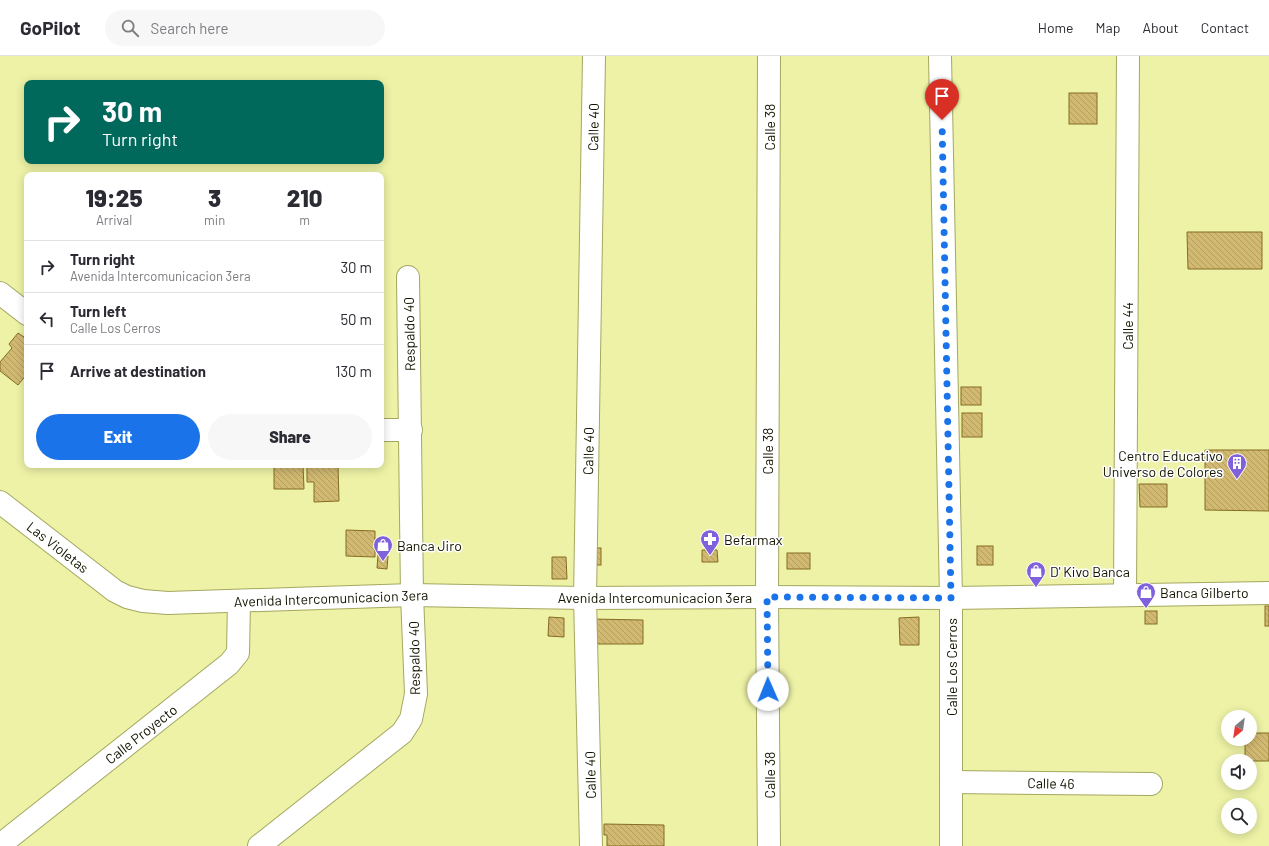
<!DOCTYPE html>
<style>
:root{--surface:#fff;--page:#f7f7f7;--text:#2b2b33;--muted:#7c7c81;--line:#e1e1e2;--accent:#1a73e8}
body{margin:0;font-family:Barlow,sans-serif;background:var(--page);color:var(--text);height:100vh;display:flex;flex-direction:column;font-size:15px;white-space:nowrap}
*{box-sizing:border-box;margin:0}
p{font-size:13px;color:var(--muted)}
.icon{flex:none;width:22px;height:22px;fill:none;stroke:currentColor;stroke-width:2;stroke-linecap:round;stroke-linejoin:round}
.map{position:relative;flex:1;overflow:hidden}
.side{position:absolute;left:24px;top:116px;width:360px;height:296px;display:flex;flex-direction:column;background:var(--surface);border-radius:8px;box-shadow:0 2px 10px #0003}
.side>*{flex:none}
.guide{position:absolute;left:24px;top:24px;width:360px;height:84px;border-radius:8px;box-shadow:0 2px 10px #0003;background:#00695c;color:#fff;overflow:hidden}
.needle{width:26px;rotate:209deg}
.tools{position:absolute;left:1221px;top:654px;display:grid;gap:8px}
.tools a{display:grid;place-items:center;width:36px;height:36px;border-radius:50%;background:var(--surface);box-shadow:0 2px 10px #0003;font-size:20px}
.pin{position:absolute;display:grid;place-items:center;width:34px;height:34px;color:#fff;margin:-41px -17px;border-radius:50% 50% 50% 0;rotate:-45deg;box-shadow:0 0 4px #0007}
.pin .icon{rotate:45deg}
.me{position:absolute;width:44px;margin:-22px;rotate:359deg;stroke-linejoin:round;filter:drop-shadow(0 0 3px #0008)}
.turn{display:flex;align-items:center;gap:14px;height:84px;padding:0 12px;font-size:18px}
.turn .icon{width:52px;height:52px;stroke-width:2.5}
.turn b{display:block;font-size:28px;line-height:34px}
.eta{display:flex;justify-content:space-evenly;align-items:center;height:68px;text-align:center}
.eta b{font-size:24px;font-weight:800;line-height:28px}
.cta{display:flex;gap:8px;margin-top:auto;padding:8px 12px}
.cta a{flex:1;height:46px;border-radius:24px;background:var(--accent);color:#fff;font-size:16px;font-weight:800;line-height:46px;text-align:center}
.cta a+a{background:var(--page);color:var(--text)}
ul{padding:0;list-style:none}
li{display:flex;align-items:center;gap:12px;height:52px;padding:0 12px;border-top:1px solid var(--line)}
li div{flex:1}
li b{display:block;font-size:15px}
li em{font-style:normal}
header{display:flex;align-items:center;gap:24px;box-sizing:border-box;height:56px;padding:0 20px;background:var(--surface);border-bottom:1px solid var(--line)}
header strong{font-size:19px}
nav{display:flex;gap:22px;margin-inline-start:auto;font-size:14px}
.search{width:280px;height:36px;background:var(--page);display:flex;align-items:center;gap:10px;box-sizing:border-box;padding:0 14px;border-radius:22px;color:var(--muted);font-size:15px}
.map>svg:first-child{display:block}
.building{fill:url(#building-back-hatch);stroke:#846c22}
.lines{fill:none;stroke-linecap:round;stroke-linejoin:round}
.minor-casing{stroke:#a4a860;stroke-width:24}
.minor{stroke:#fff;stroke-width:22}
.route{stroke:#1a73e8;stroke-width:7;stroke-dasharray:0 12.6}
.labels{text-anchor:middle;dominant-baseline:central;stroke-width:3;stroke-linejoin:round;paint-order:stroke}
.street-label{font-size:14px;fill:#141400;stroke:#fff}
.poi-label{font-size:14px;fill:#141400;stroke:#fff;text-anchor:start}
</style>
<header>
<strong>GoPilot</strong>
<div class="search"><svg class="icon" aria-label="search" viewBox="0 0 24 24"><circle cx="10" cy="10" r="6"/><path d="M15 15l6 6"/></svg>Search here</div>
<nav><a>Home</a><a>Map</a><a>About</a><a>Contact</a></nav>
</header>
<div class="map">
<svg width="1269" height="790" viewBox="0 0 1269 790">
<defs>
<pattern id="building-back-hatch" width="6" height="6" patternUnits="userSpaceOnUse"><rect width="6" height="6" fill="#d1b971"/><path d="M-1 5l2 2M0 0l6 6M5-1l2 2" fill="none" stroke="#b39e60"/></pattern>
</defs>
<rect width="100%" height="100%" fill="#edf2a6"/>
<!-- building -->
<g class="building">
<rect x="1069" y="37" width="28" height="31"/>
<polygon points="1187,176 1262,176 1262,213 1188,213"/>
<polygon points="18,277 27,283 27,318 18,329 0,315 0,306 12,292 9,288"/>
<rect x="961" y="331" width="20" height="18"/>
<rect x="962" y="357" width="20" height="24"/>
<polygon points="1205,394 1269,394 1269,455 1205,454"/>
<polygon points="274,409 303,409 304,433 274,433"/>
<polygon points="307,409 338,409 339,445 314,446 314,426 307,426"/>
<polygon points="1139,428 1167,428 1167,451 1140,451"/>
<polygon points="346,474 375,475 375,501 346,500"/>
<rect x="977" y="490" width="16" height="19"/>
<rect x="587" y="492" width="14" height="17"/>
<polygon points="702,494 717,494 718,506 702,506"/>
<rect x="787" y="497" width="23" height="16"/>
<polygon points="378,499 388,500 387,513 377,512"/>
<polygon points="552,501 566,501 567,523 552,523"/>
<rect x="1265" y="550" width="4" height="20"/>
<rect x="1145" y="555" width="12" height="13"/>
<polygon points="549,561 564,562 564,581 548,580"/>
<polygon points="919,561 919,589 900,589 899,562"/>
<polygon points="591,563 643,564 643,588 592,588"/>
<polygon points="1250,677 1269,677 1269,705 1245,705 1245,683 1250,683"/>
<polygon points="604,768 664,769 664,790 607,790 607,779 604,779"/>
</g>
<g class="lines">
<defs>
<g id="minor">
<polyline points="769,0 767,541 769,790"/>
<polyline points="940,0 951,542 951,790"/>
<polyline points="0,237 27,258"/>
<polyline points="381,374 411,374"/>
<polyline points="0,446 115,535 127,541 143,545 168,547 412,539 585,542 767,541 951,542 1269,537"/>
<polyline points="1125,539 1128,0"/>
<polyline points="951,726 1151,728"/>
<polyline points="0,789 229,608 238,597 239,545"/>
<polyline points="259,790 402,677 411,663 416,638 412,539 408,221"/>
<polyline points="591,790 585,542 594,0"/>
</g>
</defs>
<!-- minor casing -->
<use href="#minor" class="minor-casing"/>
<!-- minor -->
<use href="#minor" class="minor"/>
</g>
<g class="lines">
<!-- route -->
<polyline class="route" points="768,634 767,541 951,542 942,64"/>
</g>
<!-- icons -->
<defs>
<symbol id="building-pin" viewBox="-11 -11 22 30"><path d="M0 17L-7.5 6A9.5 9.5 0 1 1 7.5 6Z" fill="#7f61dc" stroke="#fff"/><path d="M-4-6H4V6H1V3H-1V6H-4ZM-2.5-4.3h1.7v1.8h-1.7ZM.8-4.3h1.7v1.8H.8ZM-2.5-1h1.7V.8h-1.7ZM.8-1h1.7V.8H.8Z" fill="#fff"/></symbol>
<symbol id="pharmacy-pin" viewBox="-11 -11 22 30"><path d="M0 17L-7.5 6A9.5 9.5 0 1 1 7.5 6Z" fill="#7f61dc" stroke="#fff"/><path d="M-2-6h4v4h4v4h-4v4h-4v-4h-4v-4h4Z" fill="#fff"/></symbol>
<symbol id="shop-pin" viewBox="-11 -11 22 30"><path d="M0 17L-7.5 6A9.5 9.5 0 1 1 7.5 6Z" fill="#7f61dc" stroke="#fff"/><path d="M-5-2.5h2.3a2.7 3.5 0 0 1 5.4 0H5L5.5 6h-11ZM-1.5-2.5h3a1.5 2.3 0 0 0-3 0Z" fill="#fff"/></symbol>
</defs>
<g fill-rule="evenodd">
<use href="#building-pin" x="1226" y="396" width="22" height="30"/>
<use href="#pharmacy-pin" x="699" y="472" width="22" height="30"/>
<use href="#shop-pin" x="372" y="478" width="22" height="30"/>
<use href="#shop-pin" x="1025" y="504" width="22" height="30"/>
<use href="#shop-pin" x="1135" y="525" width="22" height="30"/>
</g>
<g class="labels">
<!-- street labels -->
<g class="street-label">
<text transform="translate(593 71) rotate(-89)">Calle 40</text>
<text transform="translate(769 71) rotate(-90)">Calle 38</text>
<text transform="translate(1127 270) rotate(-90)">Calle 44</text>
<text transform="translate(409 278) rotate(-91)">Respaldo 40</text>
<text transform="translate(588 395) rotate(-89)">Calle 40</text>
<text transform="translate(767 395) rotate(-90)">Calle 38</text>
<text transform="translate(58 491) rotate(38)">Las Violetas</text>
<text x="655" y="541">Avenida Intercomunicacion 3era</text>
<text transform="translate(331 542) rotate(-2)">Avenida Intercomunicacion 3era</text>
<text transform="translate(414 602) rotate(-91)">Respaldo 40</text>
<text transform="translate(951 611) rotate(-90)">Calle Los Cerros</text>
<text transform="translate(141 678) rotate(-38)">Calle Proyecto</text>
<text transform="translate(590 719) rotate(-91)">Calle 40</text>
<text transform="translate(769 719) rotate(-90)">Calle 38</text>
<text transform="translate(1051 727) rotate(1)">Calle 46</text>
</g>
<!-- poi labels -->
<g class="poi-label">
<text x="1223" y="399" text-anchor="end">Centro Educativo<tspan x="1223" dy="16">Universo de Colores</tspan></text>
<text x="724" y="483">Befarmax</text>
<text x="397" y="489">Banca Jiro</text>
<text x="1050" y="515">D' Kivo Banca</text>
<text x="1160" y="536">Banca Gilberto</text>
</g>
</g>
</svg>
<div class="tools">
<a><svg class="needle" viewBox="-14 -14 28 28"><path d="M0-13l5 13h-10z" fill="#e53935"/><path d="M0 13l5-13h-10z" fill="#7c7c81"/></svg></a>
<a><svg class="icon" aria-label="sound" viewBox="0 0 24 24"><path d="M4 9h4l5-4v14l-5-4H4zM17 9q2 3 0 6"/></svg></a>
<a><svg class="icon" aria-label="search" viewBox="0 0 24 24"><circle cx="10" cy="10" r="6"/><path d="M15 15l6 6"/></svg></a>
</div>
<div class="pin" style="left:942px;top:64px;background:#d93025"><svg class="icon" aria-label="arrive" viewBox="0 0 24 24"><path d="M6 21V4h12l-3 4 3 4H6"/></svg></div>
<svg class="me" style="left:768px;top:634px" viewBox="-20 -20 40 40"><circle r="19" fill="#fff"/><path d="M0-13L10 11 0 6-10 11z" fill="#1a73e8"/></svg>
<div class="guide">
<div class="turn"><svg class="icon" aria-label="right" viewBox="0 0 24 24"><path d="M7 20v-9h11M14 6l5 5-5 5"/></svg><div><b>30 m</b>Turn right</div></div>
</div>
<section class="side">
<div class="eta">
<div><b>19:25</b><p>Arrival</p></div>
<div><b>3</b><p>min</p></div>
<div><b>210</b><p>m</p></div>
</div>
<ul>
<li><svg class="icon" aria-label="right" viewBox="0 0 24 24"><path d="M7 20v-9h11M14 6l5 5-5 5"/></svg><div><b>Turn right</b><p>Avenida Intercomunicacion 3era</p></div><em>30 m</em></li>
<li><svg class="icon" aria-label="left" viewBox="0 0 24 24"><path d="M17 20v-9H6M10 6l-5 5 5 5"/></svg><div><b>Turn left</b><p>Calle Los Cerros</p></div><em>50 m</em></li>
<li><svg class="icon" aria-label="arrive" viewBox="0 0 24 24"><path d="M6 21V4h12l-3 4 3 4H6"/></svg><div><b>Arrive at destination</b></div><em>130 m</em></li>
</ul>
<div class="cta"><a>Exit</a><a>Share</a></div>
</section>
</div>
